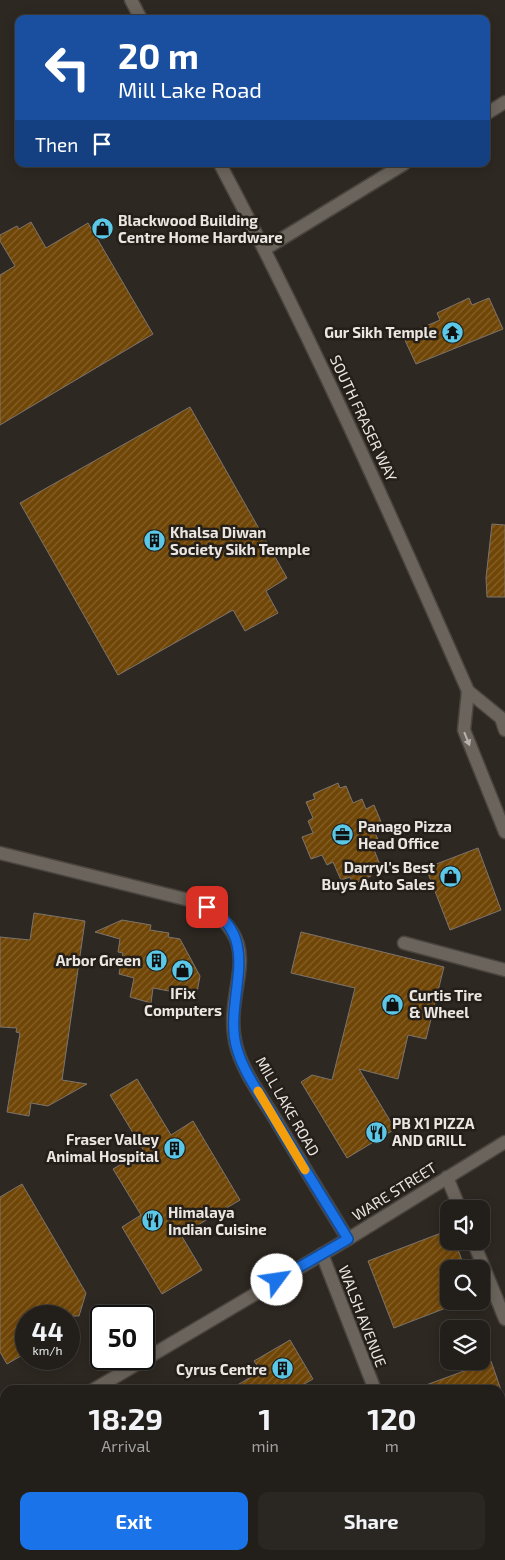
<!DOCTYPE html>
<style>
:root{--surface:#221e1a;--page:#2a2723;--text:#f1f3f6;--muted:#a2a2a2;--line:#3f3c39;--accent:#1a73e8}
body{margin:0;font-family:"Exo 2",sans-serif;background:var(--page);color:var(--text);height:100vh;display:flex;flex-direction:column;font-size:19px;white-space:nowrap}
*{box-sizing:border-box;margin:0}
p{font-size:16px;color:var(--muted)}
.icon{flex:none;width:28px;height:28px;fill:none;stroke:currentColor;stroke-width:2;stroke-linecap:round;stroke-linejoin:round}
.map{position:relative;flex:1;overflow:hidden}
.side{position:absolute;left:0px;top:1385px;width:505px;height:175px;display:flex;flex-direction:column;background:var(--surface);border-radius:15px 15px 0 0;box-shadow:0 2px 12px #0003,0 0 0 1px var(--line)}
.side>*{flex:none}
.guide{position:absolute;left:15px;top:15px;width:475px;height:152px;border-radius:10px;box-shadow:0 2px 12px #0003,0 0 0 1px var(--line);background:#1a4fa0;color:#fff;overflow:hidden}
.fabs{position:absolute;left:440px;top:1200px;display:grid;gap:10px}
.fabs a{display:grid;place-items:center;width:50px;height:50px;border-radius:10px;background:var(--surface);box-shadow:0 2px 12px #0003,0 0 0 1px var(--line);font-size:25px}
.speed{position:absolute;left:15px;top:1305px;display:flex;gap:10px;font-size:25px;font-weight:700;text-align:center}
.speed>*{display:grid;place-content:center;width:65px;height:65px;border-radius:50%;background:var(--surface);box-shadow:0 2px 12px #0003,0 0 0 1px var(--line);line-height:1}
.speed small{font-size:12px;font-weight:400}
.speed .limit{border:2px solid #111;border-radius:8px;background:#fff;color:#111}
.pin{position:absolute;display:grid;place-items:center;width:42px;height:42px;color:#fff;margin:-21px;border-radius:10px;box-shadow:0 2px 8px #0006}
.me{position:absolute;width:55px;margin:-28px;rotate:59deg;stroke-linejoin:round;filter:drop-shadow(0 0 4px #0008)}
.turn{display:flex;align-items:center;gap:18px;height:105px;padding:0 20px;font-size:22px}
.turn .icon{width:65px;height:65px;stroke-width:2.5}
.turn b{display:block;font-size:35px;line-height:42px}
.then{display:flex;align-items:center;height:48px;padding:0 20px;background:#0003;gap:10px;font-size:19px}
.eta{display:flex;justify-content:space-evenly;align-items:center;height:85px;text-align:center}
.eta b{font-size:30px;font-weight:700;line-height:35px}
.primary-button{display:flex;gap:10px;margin-top:auto;padding:10px 20px}
.primary-button a{flex:1;height:58px;border-radius:10px;background:var(--accent);color:#fff;font-size:20px;font-weight:700;line-height:58px;text-align:center}
.primary-button a+a{background:var(--page);color:var(--text)}
.map>svg:first-child{display:block}
.building{fill:url(#building-hatch);stroke:#7c746d}
.lines{fill:none;stroke-linecap:round;stroke-linejoin:round}
.lane-casing{stroke:#4a443f;stroke-width:15}
.street-casing{stroke:#4a443f;stroke-width:15}
.secondary-casing{stroke:#4a443f;stroke-width:15}
.lane{stroke:#6b645c;stroke-width:12}
.street{stroke:#6b645c;stroke-width:12}
.secondary{stroke:#6b645c;stroke-width:12}
.oneway{fill:#b8b2ac}
.route-casing{stroke:#114b97;stroke-width:12}
.route{stroke:#1a73e8;stroke-width:9}
.slow{stroke:#f59e0b;stroke-width:9}
.labels{text-anchor:middle;dominant-baseline:central;stroke-width:5;stroke-linejoin:round;paint-order:stroke}
.poi-label{font-size:15px;font-weight:bold;fill:#ebe6e2;stroke:#251f19;text-anchor:start}
.street-label{font-size:15px;fill:#ebe6e2;stroke:#251f19}
</style>
<div class="map">
<svg width="505" height="1560" viewBox="0 0 505 1560">
<defs>
<pattern id="building-hatch" width="6" height="6" patternUnits="userSpaceOnUse" patternTransform="scale(1.25)"><rect width="6" height="6" fill="#704607"/><path d="M-1 1l2-2M0 6l6-6M5 7l2-2" fill="none" stroke="#85612b"/></pattern>
</defs>
<rect width="100%" height="100%" fill="#2e2822"/>
<!-- building -->
<g class="building">
<polygon points="31,222 46,248 88,223 153,334 0,425 0,275 15,266 0,241 0,235 17,226 19,229"/>
<polygon points="469,298 472,305 489,298 503,329 416,364 403,336 440,320 437,313"/>
<polygon points="190,407 287,578 266,591 278,613 245,631 233,610 118,675 20,503"/>
<polygon points="492,524 505,525 505,597 487,597 486,578"/>
<polygon points="338,783 340,788 346,786 353,803 362,799 366,809 374,805 384,829 375,833 380,844 373,847 380,865 369,870 371,876 353,884 350,877 341,880 333,862 327,865 322,855 311,859 302,837 313,833 308,821 313,818 306,802 315,799 313,794"/>
<polygon points="478,848 501,910 450,930 426,868"/>
<polygon points="34,913 85,921 62,1080 87,1084 48,1106 31,1103 29,1116 7,1112 20,1033 16,1032 17,1028 0,1027 0,937 30,940"/>
<polygon points="122,920 151,925 150,930 169,933 168,937 180,939 200,976 197,992 170,986 169,991 153,988 151,1003 130,997 134,978 119,974 123,953 118,952 120,939 95,932"/>
<polygon points="301,932 444,967 426,1039 408,1035 398,1079 359,1069 395,1129 347,1158 301,1082 312,1075 332,1080 355,988 291,973"/>
<polygon points="137,1079 171,1135 193,1121 240,1200 181,1235 202,1270 162,1294 122,1227 141,1215 113,1169 144,1151 110,1095"/>
<polygon points="22,1184 86,1293 79,1316 26,1316 26,1353 7,1364 0,1352 0,1197"/>
<polygon points="449,1230 449,1241 455,1241 465,1269 449,1269 449,1301 464,1301 394,1328 368,1261"/>
<polygon points="290,1340 313,1379 294,1390 229,1390 261,1371 254,1361"/>
<polygon points="491,1361 501,1390 418,1390 418,1388"/>
</g>
<g class="lines">
<defs>
<g id="lane">
<polyline points="404,943 505,970"/>
<polyline points="447,1177 460,1209"/>
<polyline points="473,1241 505,1319"/>
</g>
<g id="street">
<polyline points="486,114 505,102"/>
<polyline points="265,249 404,164"/>
<path d="M 0,853 L 197,902 C 275,945 219,986 237,1049 C 245,1075 263,1099 277,1122 C 300,1161 324,1200 348,1239"/>
<polyline points="322,1254 375,1390"/>
<polyline points="84,1555 87,1560"/>
<polyline points="439,1555 441,1560"/>
</g>
<g id="secondary">
<polyline points="131,0 141,19"/>
<path d="M 220,164 C 311,336 390,513 468,691 L 501,718 L 505,730"/>
<polyline points="468,691 464,730 505,832"/>
<polyline points="93,1390 348,1239 505,1142"/>
<polyline points="0,1445 5,1442"/>
</g>
</defs>
<!-- lane casing -->
<use href="#lane" class="lane-casing"/>
<!-- street casing -->
<use href="#street" class="street-casing"/>
<!-- secondary casing -->
<use href="#secondary" class="secondary-casing"/>
<!-- lane -->
<use href="#lane" class="lane"/>
<!-- street -->
<use href="#street" class="street"/>
<!-- secondary -->
<use href="#secondary" class="secondary"/>
</g>
<!-- one-way arrows -->
<defs><path id="oneway-solid" d="M-6-.8H1V-3.2L6.5 0L1 3.2V.8H-6Z" transform="scale(1.25)"/></defs>
<use class="oneway" href="#oneway-solid" transform="translate(467 739) rotate(68)"/>
<g class="lines">
<defs>
<path id="route" d="M 207,907 C 266,940 222,999 237,1049 C 244,1073 260,1094 273,1116 C 297,1157 323,1198 348,1239 L 277,1280"/>
</defs>
<!-- route casing -->
<use href="#route" class="route-casing"/>
<!-- route -->
<use href="#route" class="route"/>
<!-- slow -->
<polyline class="slow" points="258,1091 305,1170"/>
</g>
<!-- icons -->
<defs>
<symbol id="shop-disc" viewBox="-11 -11 22 22"><circle r="9.5" fill="#5ac8e6" stroke="#251f19"/><path d="M-5-2.5h2.3a2.7 3.5 0 0 1 5.4 0H5L5.5 6h-11ZM-1.5-2.5h3a1.5 2.3 0 0 0-3 0Z" fill="#111"/></symbol>
<symbol id="temple-disc" viewBox="-11 -11 22 22"><circle r="9.5" fill="#5ac8e6" stroke="#251f19"/><path d="M0-6L5-2H3V0L6.5 2.5H4V6H1.5V3h-3V6H-4V2.5H-6.5L-3 0V-2H-5Z" fill="#111"/></symbol>
<symbol id="building-disc" viewBox="-11 -11 22 22"><circle r="9.5" fill="#5ac8e6" stroke="#251f19"/><path d="M-4-6H4V6H1V3H-1V6H-4ZM-2.5-4.3h1.7v1.8h-1.7ZM.8-4.3h1.7v1.8H.8ZM-2.5-1h1.7V.8h-1.7ZM.8-1h1.7V.8H.8Z" fill="#111"/></symbol>
<symbol id="office-disc" viewBox="-11 -11 22 22"><circle r="9.5" fill="#5ac8e6" stroke="#251f19"/><path d="M-6-3h4V-5.5h4V-3h4V5H-6ZM-1-4.5V-3h2v-1.5ZM-6 0V1H6V0Z" fill="#111"/></symbol>
<symbol id="restaurant-disc" viewBox="-11 -11 22 22"><circle r="9.5" fill="#5ac8e6" stroke="#251f19"/><path d="M-5-6h1v4h1v-4h1v4h1v-4h1v5L-1.5 .5V6h-2V.5L-5-1ZM5-6V6H3V1.5H1.5Q1.5-4 5-6Z" fill="#111"/></symbol>
</defs>
<g fill-rule="evenodd">
<use href="#shop-disc" x="90" y="216" width="25" height="25"/>
<use href="#temple-disc" x="440" y="320" width="25" height="25"/>
<use href="#building-disc" x="142" y="528" width="25" height="25"/>
<use href="#office-disc" x="330" y="822" width="25" height="25"/>
<use href="#shop-disc" x="438" y="864" width="25" height="25"/>
<use href="#building-disc" x="144" y="948" width="25" height="25"/>
<use href="#shop-disc" x="170" y="958" width="25" height="25"/>
<use href="#shop-disc" x="380" y="992" width="25" height="25"/>
<use href="#restaurant-disc" x="364" y="1120" width="25" height="25"/>
<use href="#building-disc" x="162" y="1136" width="25" height="25"/>
<use href="#restaurant-disc" x="140" y="1208" width="25" height="25"/>
<use href="#building-disc" x="270" y="1356" width="25" height="25"/>
</g>
<g class="labels">
<!-- poi labels -->
<g class="poi-label">
<text x="118" y="220">Blackwood Building<tspan x="118" dy="17">Centre Home Hardware</tspan></text>
<text x="437" y="332" text-anchor="end">Gur Sikh Temple</text>
<text x="170" y="532">Khalsa Diwan<tspan x="170" dy="17">Society Sikh Temple</tspan></text>
<text x="358" y="826">Panago Pizza<tspan x="358" dy="17">Head Office</tspan></text>
<text x="435" y="867" text-anchor="end">Darryl's Best<tspan x="435" dy="17">Buys Auto Sales</tspan></text>
<text x="141" y="960" text-anchor="end">Arbor Green</text>
<text x="183" y="993" text-anchor="middle">IFix<tspan x="183" dy="17">Computers</tspan></text>
<text x="409" y="995">Curtis Tire<tspan x="409" dy="17">&amp; Wheel</tspan></text>
<text x="392" y="1123">PB X1 PIZZA<tspan x="392" dy="17">AND GRILL</tspan></text>
<text x="159" y="1139" text-anchor="end">Fraser Valley<tspan x="159" dy="17">Animal Hospital</tspan></text>
<text x="168" y="1212">Himalaya<tspan x="168" dy="17">Indian Cuisine</tspan></text>
<text x="267" y="1369" text-anchor="end">Cyrus Centre</text>
</g>
<!-- street labels -->
<g class="street-label">
<text transform="translate(364 418) rotate(65)">SOUTH FRASER WAY</text>
<text transform="translate(288 1106) rotate(60)">MILL LAKE ROAD</text>
<text transform="translate(394 1191) rotate(-32)">WARE STREET</text>
<text transform="translate(363 1316) rotate(69)">WALSH AVENUE</text>
</g>
</g>
</svg>
<div class="fabs">
<a><svg class="icon" aria-label="sound" viewBox="0 0 24 24"><path d="M4 9h4l5-4v14l-5-4H4zM17 9q2 3 0 6"/></svg></a>
<a><svg class="icon" aria-label="search" viewBox="0 0 24 24"><circle cx="10" cy="10" r="6"/><path d="M15 15l6 6"/></svg></a>
<a><svg class="icon" aria-label="layers" viewBox="0 0 24 24"><path d="M12 4l9 5-9 5-9-5zM3 14l9 5 9-5"/></svg></a>
</div>
<div class="speed"><div>44<small>km/h</small></div><div class="limit">50</div></div>
<div class="pin" style="left:207px;top:907px;background:#d93025"><svg class="icon" aria-label="arrive" viewBox="0 0 24 24"><path d="M6 21V4h12l-3 4 3 4H6"/></svg></div>
<svg class="me" style="left:277px;top:1280px" viewBox="-20 -20 40 40"><circle r="19" fill="#fff"/><path d="M0-13L10 11 0 6-10 11z" fill="#1a73e8"/></svg>
<div class="guide">
<div class="turn"><svg class="icon" aria-label="left" viewBox="0 0 24 24"><path d="M17 20v-9H6M10 6l-5 5 5 5"/></svg><div><b>20 m</b>Mill Lake Road</div></div>
<div class="then">Then<svg class="icon" aria-label="arrive" viewBox="0 0 24 24"><path d="M6 21V4h12l-3 4 3 4H6"/></svg></div>
</div>
<section class="side">
<div class="eta">
<div><b>18:29</b><p>Arrival</p></div>
<div><b>1</b><p>min</p></div>
<div><b>120</b><p>m</p></div>
</div>
<div class="primary-button"><a>Exit</a><a>Share</a></div>
</section>
</div>
